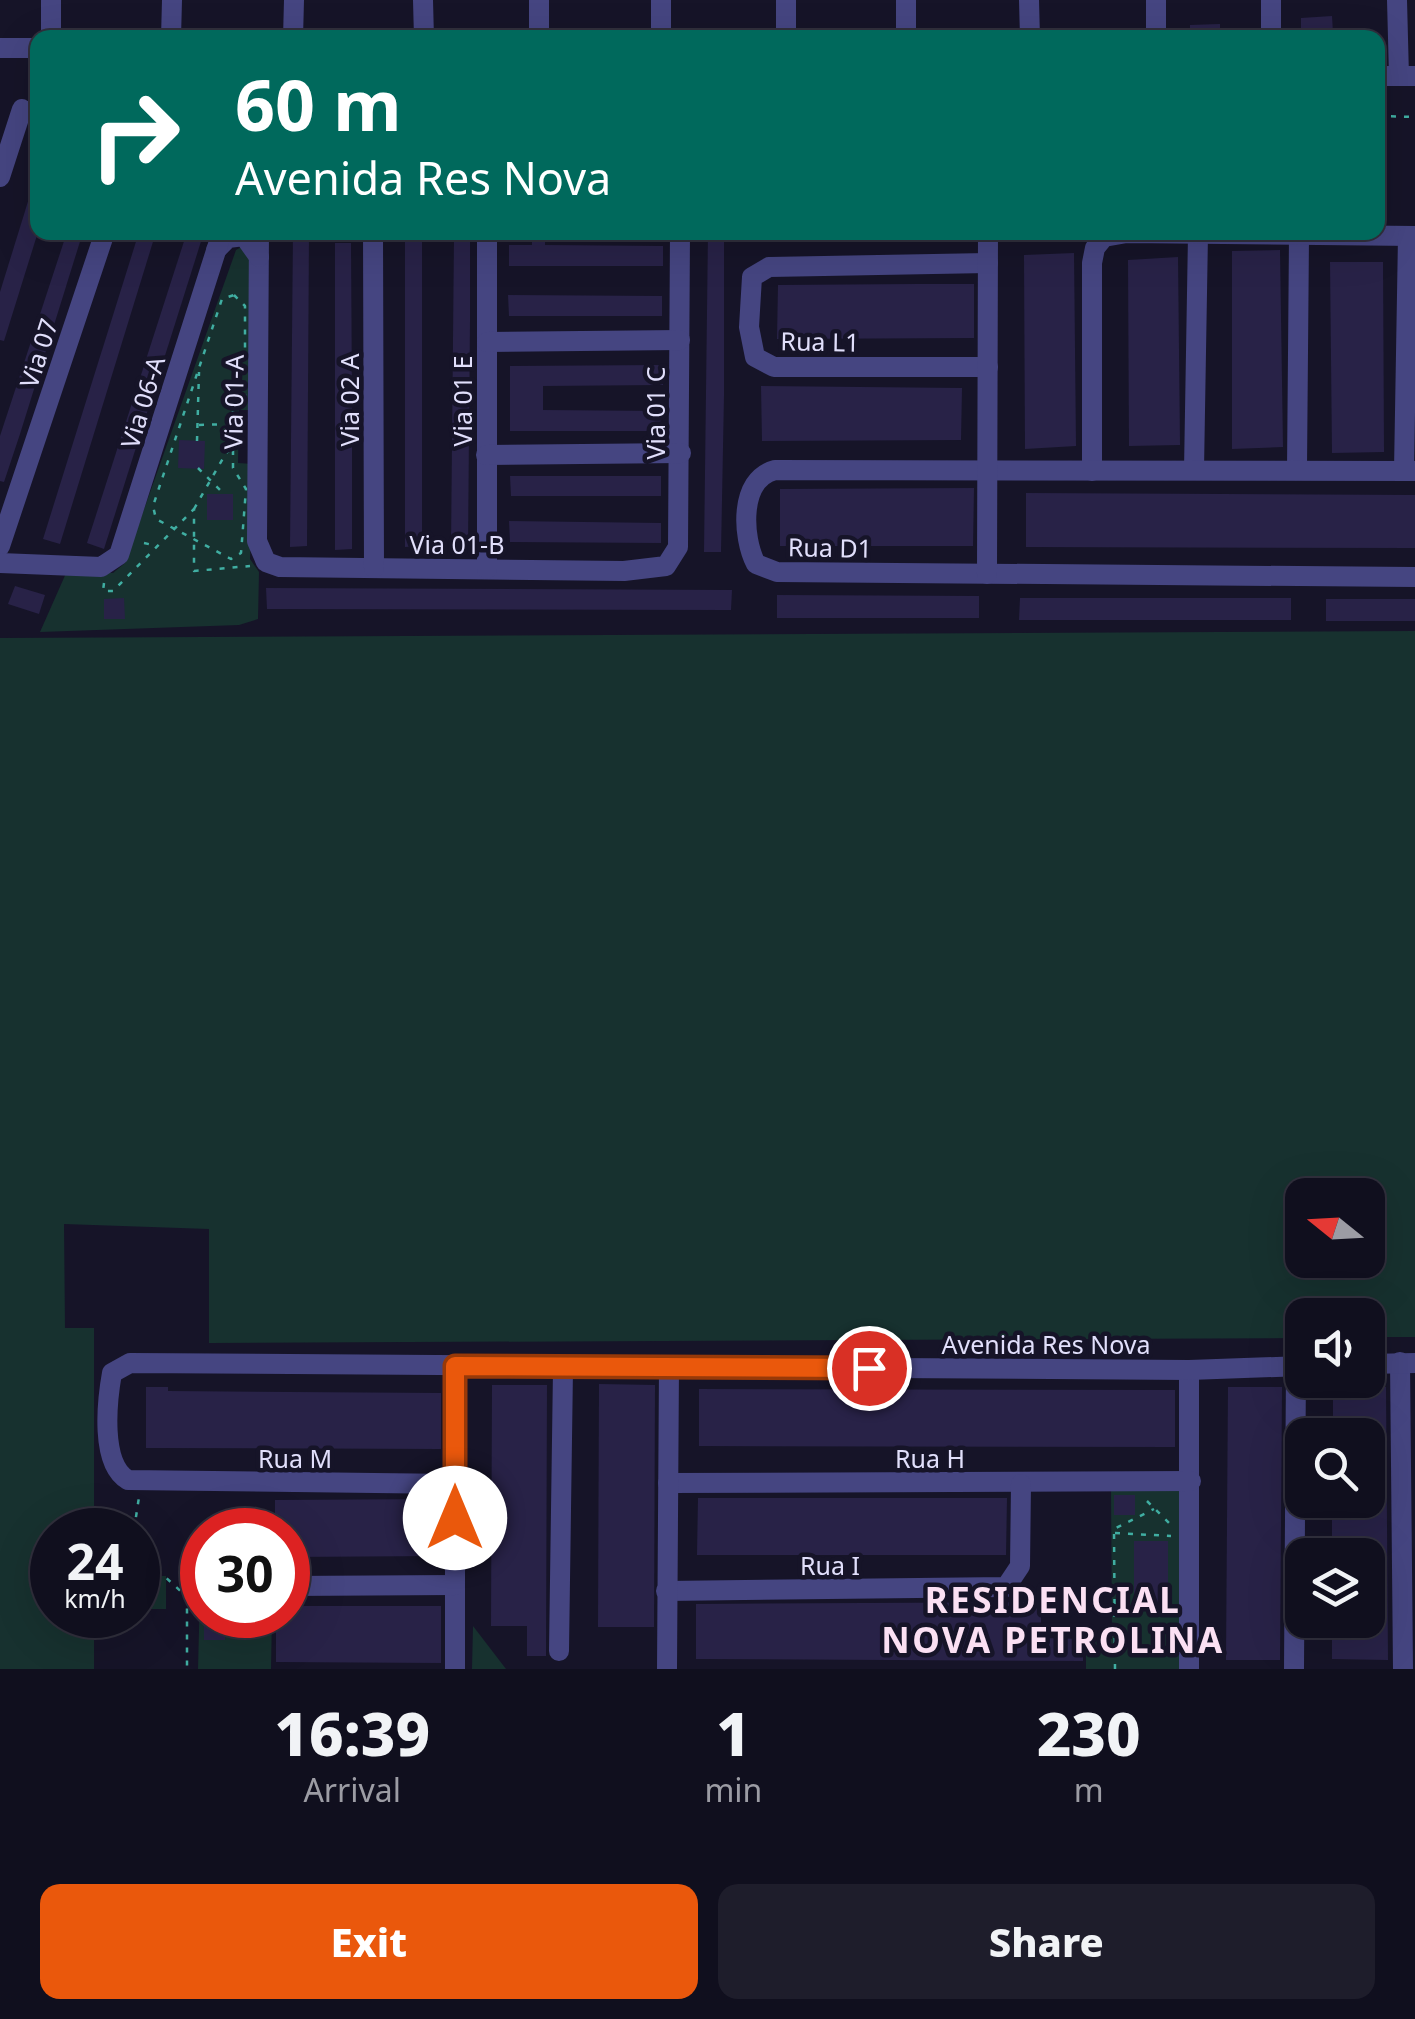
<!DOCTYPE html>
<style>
:root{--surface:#100f1e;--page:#1e1d2b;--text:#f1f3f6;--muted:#9c9ca4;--line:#302f3c;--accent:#ea580c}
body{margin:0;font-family:"Noto Sans",sans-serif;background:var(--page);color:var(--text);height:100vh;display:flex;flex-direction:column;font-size:38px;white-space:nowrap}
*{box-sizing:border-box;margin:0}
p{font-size:32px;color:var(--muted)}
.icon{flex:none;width:55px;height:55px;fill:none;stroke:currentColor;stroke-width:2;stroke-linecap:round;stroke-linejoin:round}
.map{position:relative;height:1669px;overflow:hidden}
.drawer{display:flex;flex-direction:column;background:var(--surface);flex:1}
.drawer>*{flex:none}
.banner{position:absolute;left:30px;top:30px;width:1355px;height:210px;border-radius:20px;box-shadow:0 10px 40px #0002,0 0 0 2px var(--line);background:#00695c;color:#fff;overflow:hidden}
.needle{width:65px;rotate:288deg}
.controls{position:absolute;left:1285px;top:1178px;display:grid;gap:20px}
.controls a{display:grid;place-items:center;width:100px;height:100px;border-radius:20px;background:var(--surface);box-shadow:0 10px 40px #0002,0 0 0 2px var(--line);font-size:50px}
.speed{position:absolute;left:30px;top:1508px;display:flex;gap:20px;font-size:50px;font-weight:700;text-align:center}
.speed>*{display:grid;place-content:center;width:130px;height:130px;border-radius:50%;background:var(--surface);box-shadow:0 10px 40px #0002,0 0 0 2px var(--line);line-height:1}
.speed small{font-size:25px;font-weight:400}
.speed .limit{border:15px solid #d22;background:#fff;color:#111}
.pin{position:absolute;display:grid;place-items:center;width:85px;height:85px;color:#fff;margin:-42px;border:5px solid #fff;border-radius:50%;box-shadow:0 2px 10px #0007}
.me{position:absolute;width:110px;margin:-55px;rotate:0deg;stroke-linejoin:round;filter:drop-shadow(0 0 8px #0008)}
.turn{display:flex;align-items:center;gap:35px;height:210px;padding:0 40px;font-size:45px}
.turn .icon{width:130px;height:130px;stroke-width:2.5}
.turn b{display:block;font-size:70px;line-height:85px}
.eta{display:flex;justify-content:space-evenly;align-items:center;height:170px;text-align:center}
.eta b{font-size:60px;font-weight:800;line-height:70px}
.cta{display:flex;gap:20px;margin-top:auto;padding:20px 40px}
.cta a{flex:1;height:115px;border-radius:20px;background:var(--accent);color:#fff;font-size:40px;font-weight:800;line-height:115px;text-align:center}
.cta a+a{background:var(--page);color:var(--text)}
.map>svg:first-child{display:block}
.green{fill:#17312f;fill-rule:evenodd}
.building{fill:#282247}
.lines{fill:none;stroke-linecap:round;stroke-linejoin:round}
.path{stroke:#40aea2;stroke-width:2.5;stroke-dasharray:5 8;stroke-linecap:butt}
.minor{stroke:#454581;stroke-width:20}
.route-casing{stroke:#983908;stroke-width:25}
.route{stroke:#ea580c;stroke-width:18}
.labels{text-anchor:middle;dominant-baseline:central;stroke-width:9;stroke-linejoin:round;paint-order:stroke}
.street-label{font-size:25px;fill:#e1dffb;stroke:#161428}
.district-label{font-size:35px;font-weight:bold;letter-spacing:2.5px;fill:#fbe0f3;stroke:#161428}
</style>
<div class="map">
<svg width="1415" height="1669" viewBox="0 0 1415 1669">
<rect width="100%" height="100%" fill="#161428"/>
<!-- green -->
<g class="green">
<polygon points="245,245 250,248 254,410 239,410 238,463 253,464 250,559 259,572 258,619 239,625 40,632 67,571 113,573 125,563 236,250"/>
<path d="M 1415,631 L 1415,1337 L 1368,1337 L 1368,1315 L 1302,1315 L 1302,1338 L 209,1343 L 209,1229 L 64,1224 L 65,1328 L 94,1328 L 94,1530 L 52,1530 L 52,1615 L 94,1615 L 94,1669 L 0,1669 L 0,638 ZM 1302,1195 L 1368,1195 L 1368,1260 L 1302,1260 Z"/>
<polygon points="1111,1489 1185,1490 1187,1669 1086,1669 1086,1640 1112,1639"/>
<rect x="138" y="1576" width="28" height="33"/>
<polygon points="200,1590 202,1615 272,1615 271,1669 198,1669"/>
<polygon points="473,1626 506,1669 472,1669"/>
</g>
<!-- building -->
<g class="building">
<polygon points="1332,16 1333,33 1301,35 1301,18"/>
<polygon points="1220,24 1220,38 1190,38 1190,25"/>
<polygon points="34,182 38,232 4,341 0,340 0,292"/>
<polygon points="67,232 83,232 20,434 4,482 0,481 0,436"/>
<polygon points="139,232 156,232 60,544 43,539"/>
<polygon points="187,232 204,232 104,549 87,543"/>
<polygon points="293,232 309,232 307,546 290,547"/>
<polygon points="708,232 724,232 724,395 721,552 704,552"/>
<polygon points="422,235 422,546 405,547 405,236"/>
<polygon points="454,237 470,237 470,319 468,547 451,548"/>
<polygon points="532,237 545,237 545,245 663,246 663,266 509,266 509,245 532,245"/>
<polygon points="335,243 351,243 352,400 352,549 335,550"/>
<polygon points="1280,250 1283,447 1232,449 1232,251"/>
<polygon points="1074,253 1076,446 1025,449 1024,255"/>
<polygon points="1178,257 1180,445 1129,446 1128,260"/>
<polygon points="1330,262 1383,262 1384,452 1332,453"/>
<polygon points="916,284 974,284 974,338 777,339 778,285"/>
<polygon points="508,295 662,296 662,316 509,316"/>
<polygon points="663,365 663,385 543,386 543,410 661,411 660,431 510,431 510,366"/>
<polygon points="761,386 962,388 961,440 762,441"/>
<polygon points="179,440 205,441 204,469 178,468"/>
<polygon points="510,476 661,476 661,496 511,496"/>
<polygon points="974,488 973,546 780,546 780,489"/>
<polygon points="1026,493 1415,495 1415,548 1026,547"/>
<rect x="207" y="494" width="26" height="26"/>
<polygon points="509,521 661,523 661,543 510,542"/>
<polygon points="15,586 45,595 39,614 8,604"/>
<polygon points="266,588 732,590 731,610 267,609"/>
<polygon points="777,595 979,596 979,618 777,618"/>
<polygon points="124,598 125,619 104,619 104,599"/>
<polygon points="1020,598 1291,598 1291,620 1019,620"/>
<rect x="1326" y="599" width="89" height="22"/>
<polygon points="599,1384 655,1385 654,1627 598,1627"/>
<polygon points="492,1385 547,1385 546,1656 527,1656 527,1626 491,1626"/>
<polygon points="146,1387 168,1387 168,1391 441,1393 441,1449 146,1448"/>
<polygon points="1228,1387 1282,1387 1280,1660 1226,1660"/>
<polygon points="1333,1387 1386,1387 1388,1660 1332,1659 1332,1620 1368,1620 1368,1555 1332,1555 1332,1500 1368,1500 1368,1435 1333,1435"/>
<polygon points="699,1389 1175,1390 1175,1447 699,1446"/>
<rect x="1114" y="1495" width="21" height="20"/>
<polygon points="698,1498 1007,1498 1006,1555 697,1555"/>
<polygon points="441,1499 441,1556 288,1557 288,1522 275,1522 275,1500"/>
<rect x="1134" y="1541" width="34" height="61"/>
<polygon points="1041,1602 1041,1638 1083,1639 1083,1661 696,1659 696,1604"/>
<polygon points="288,1606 441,1606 441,1663 276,1662 276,1615 288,1615"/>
<polygon points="204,1619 226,1620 225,1640 204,1640"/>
</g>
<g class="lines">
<!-- path -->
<g class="path">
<polyline points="1378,116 1415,117"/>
<polygon points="234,295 245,306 245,404 233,407 233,468 246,489 241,553 231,559 156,519 153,506 222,299"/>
<polyline points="199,425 231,424"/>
<polyline points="197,441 199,372"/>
<polyline points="198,468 224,494"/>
<polyline points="194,509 226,453 232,449"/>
<polyline points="144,543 157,546"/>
<polyline points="104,583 103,591 113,591 194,509 194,571 250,566"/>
<polyline points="1147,1501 1170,1524"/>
<polyline points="134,1530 139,1497"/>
<polyline points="1115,1533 1171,1536"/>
<polyline points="138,1552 187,1597 187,1669"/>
<polyline points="1115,1608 1170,1610"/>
<polyline points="1115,1669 1114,1529 1154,1509"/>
</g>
<!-- minor -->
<g class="minor">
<polyline points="423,0 424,38"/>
<polyline points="661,0 661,38"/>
<polyline points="786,0 786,38"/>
<polyline points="906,0 906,38"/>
<polyline points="1029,0 1030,38"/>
<polyline points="1156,0 1156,38"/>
<polyline points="1271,0 1271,38"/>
<polyline points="1397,0 1399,76"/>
<polyline points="51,38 51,0"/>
<polyline points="171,38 172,0"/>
<polyline points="293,38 294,0"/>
<polyline points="539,38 539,0"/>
<polyline points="0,48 38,48"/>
<polyline points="1378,76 1415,76"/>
<polyline points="0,177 22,109"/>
<polyline points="259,232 257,541 266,562 280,567 624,571 666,566 678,547 680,232"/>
<polyline points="373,232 374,568"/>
<polyline points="487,232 487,569"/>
<polyline points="216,250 228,238 244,236 259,257"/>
<polyline points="988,263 769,267 752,277 749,327 755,357 774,367 988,367"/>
<polyline points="487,342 680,340"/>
<polyline points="486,455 681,453"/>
<polyline points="1297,469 1299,236"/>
<polyline points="1194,470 1198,234"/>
<polyline points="1092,471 1092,263 1095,248 1104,237 1127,233 1415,236"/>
<polyline points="1404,471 1408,236"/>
<path d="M 1415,471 L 775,470 C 739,479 742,537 756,564 L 777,572 L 1415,577"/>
<polyline points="0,546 105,232"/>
<polyline points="0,563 101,567 119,555 222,232"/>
<polyline points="987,574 988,232"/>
<polyline points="1400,1362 1403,1669"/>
<polyline points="1368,1364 1415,1363"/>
<polyline points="455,1366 455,1669"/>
<polyline points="1189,1370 1189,1669"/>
<polyline points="668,1483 1191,1481"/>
<path d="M 455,1484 L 128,1480 C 100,1464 107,1401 112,1373 L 130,1363 L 1189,1370 L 1302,1366"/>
<polyline points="288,1586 455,1585"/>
<polyline points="666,1591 1006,1587 1020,1566 1021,1484"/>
<polyline points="559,1651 563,1369"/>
<polyline points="667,1669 669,1366"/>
<polyline points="1294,1669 1296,1366"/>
</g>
</g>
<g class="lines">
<defs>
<polyline id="route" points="455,1518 455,1366 869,1368"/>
</defs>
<!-- route casing -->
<use href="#route" class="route-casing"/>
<!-- route -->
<use href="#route" class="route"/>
</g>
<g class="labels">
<!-- street labels -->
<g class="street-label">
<text transform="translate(820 341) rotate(1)">Rua L1</text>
<text transform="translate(38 353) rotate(-72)">Via 07</text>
<text transform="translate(349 400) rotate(-90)">Via 02 A</text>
<text transform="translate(462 401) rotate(-90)">Via 01 E</text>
<text transform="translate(142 402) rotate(-73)">Via 06-A</text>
<text transform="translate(233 402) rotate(-89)">Via 01-A</text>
<text transform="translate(655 413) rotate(-90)">Via 01 C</text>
<text x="457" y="544">Via 01-B</text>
<text transform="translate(830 547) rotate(1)">Rua D1</text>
<text x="1046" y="1344">Avenida Res Nova</text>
<text x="295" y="1458">Rua M</text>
<text x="930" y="1458">Rua H</text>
<text x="830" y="1565">Rua I</text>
</g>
<!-- district labels -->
<g class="district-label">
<text x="1053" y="1599">RESIDENCIAL<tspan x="1053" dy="40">NOVA PETROLINA</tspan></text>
</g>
</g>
</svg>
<div class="controls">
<a><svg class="needle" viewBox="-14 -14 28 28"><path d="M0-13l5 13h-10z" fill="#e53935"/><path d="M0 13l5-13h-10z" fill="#9c9ca4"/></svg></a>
<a><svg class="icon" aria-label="sound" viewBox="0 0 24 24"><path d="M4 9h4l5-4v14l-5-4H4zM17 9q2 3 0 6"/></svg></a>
<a><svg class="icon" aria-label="search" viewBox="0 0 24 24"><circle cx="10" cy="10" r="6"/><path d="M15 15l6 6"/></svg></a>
<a><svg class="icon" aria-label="layers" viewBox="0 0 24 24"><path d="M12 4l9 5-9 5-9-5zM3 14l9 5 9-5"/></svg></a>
</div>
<div class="speed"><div>24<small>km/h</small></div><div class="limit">30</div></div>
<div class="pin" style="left:869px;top:1368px;background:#d93025"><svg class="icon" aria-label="arrive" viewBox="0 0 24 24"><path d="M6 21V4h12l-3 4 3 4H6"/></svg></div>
<svg class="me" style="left:455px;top:1518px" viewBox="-20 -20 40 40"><circle r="19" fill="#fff"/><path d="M0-13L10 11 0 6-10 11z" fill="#ea580c"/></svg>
<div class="banner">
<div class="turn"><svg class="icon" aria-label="right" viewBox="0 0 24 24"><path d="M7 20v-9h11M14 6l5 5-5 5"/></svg><div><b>60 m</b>Avenida Res Nova</div></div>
</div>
</div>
<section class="drawer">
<div class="eta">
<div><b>16:39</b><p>Arrival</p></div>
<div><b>1</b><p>min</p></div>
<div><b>230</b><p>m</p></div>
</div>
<div class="cta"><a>Exit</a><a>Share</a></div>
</section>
